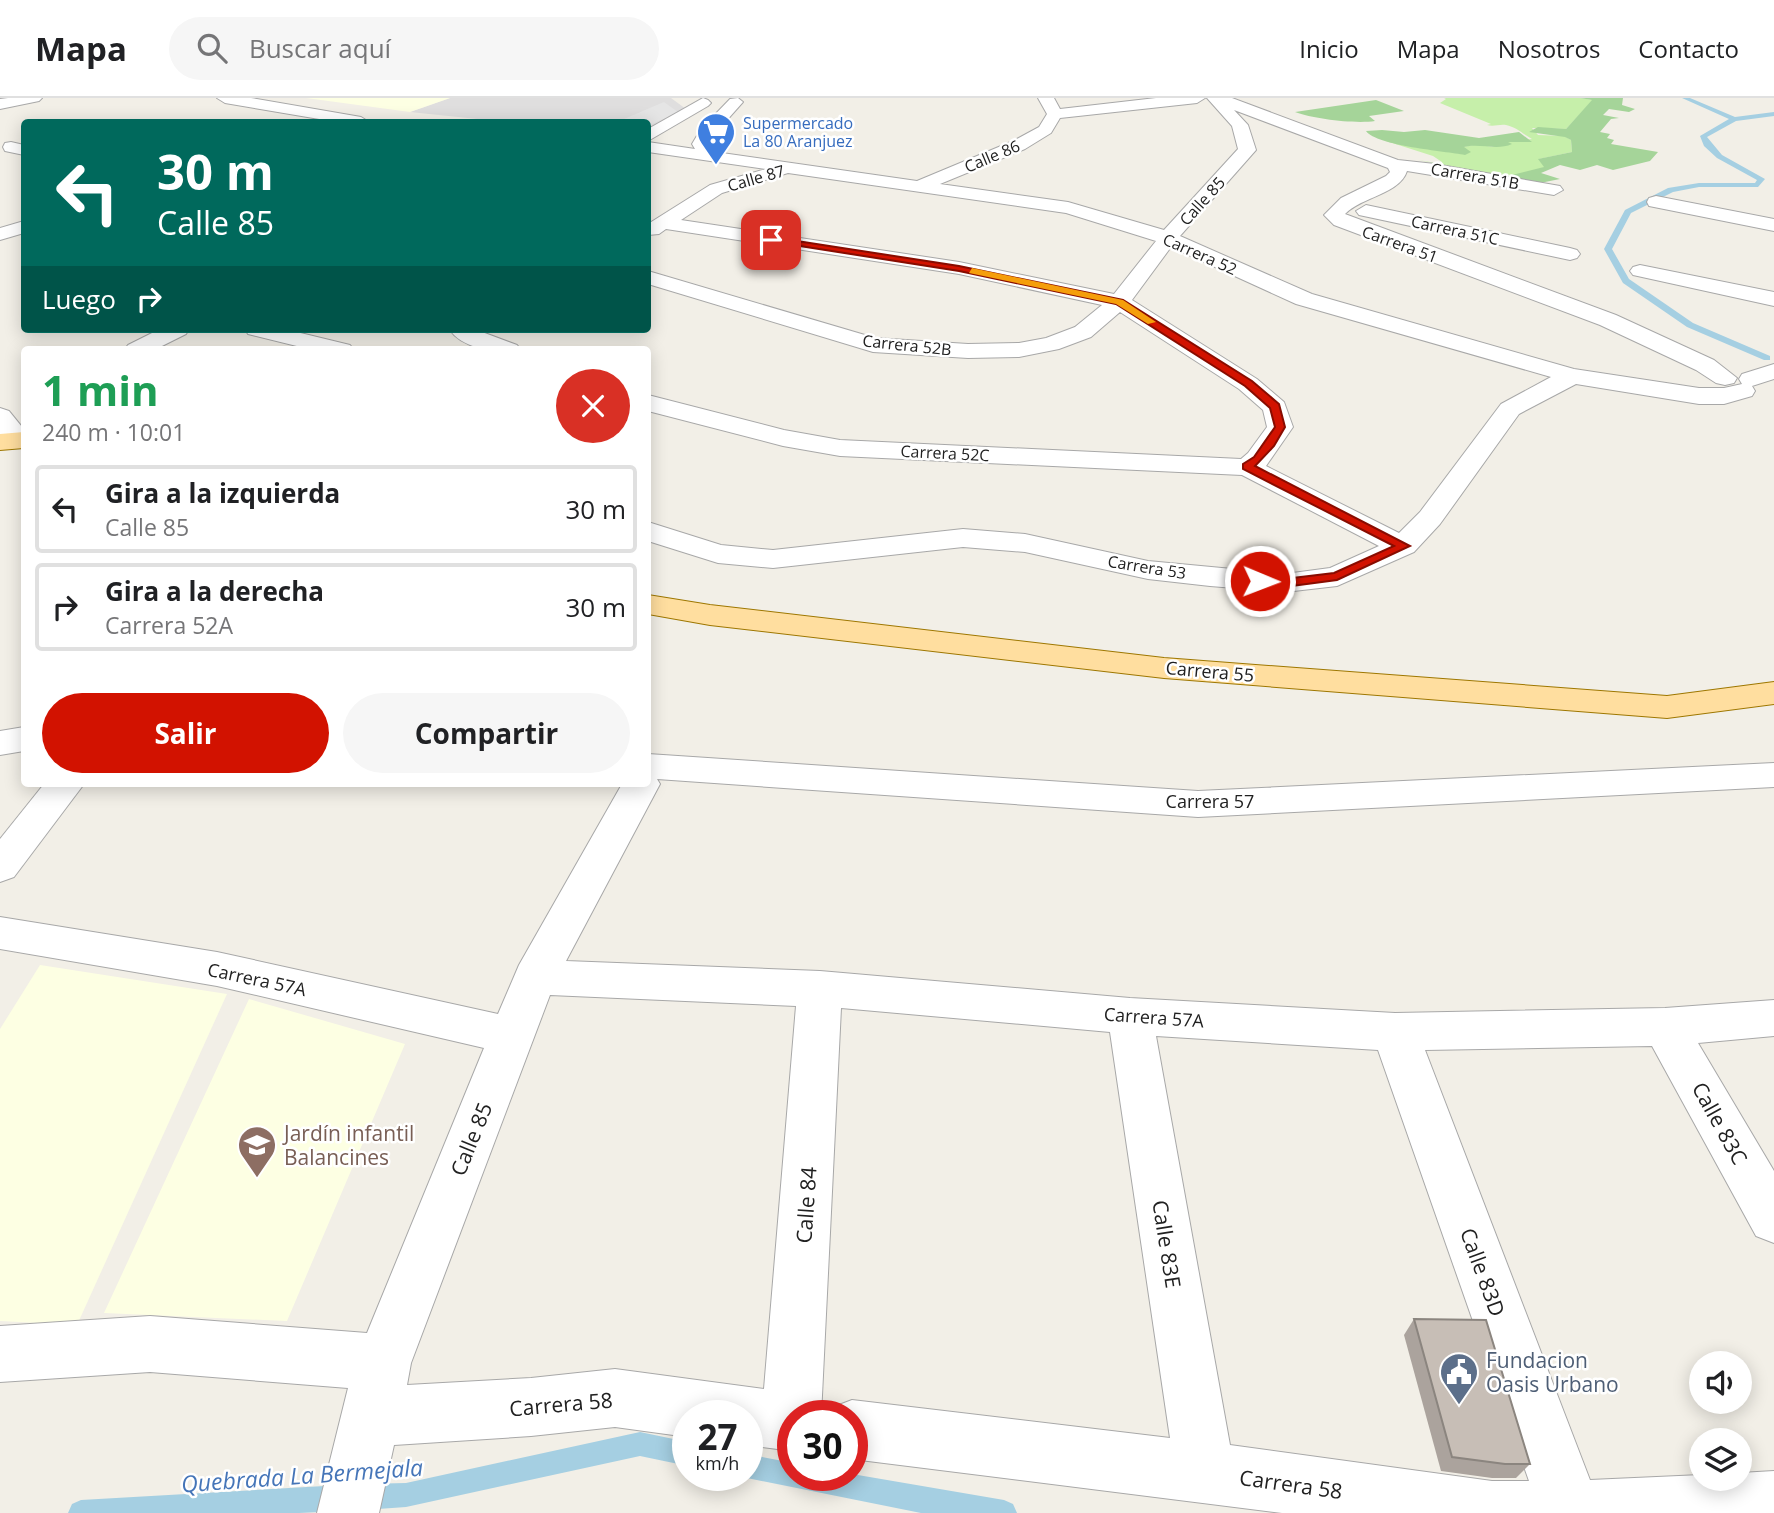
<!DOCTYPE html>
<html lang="es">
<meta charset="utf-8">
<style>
:root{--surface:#fff;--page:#f6f6f6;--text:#202124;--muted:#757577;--line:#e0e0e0;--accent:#d21200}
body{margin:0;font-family:"Open Sans",sans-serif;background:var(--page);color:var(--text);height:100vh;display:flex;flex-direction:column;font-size:26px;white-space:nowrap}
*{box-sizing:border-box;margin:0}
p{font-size:23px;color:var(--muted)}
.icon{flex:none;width:38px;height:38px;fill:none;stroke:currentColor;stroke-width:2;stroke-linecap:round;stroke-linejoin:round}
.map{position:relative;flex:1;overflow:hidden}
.drawer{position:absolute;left:21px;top:248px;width:630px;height:441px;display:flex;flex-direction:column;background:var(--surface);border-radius:7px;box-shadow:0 4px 18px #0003}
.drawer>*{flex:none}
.top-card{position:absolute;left:21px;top:21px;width:630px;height:214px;border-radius:7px;box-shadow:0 4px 18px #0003;background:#00695c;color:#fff;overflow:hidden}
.tools{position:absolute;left:1689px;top:1253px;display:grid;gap:14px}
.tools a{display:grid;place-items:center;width:63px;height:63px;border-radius:50%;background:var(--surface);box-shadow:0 4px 18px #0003;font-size:35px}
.speed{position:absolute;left:672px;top:1302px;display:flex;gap:14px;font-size:35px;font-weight:700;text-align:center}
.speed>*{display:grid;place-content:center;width:91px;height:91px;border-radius:50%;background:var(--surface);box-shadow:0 4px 18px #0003;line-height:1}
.speed small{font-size:18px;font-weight:400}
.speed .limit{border:10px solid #d22;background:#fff;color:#111}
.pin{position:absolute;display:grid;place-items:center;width:60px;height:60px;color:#fff;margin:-30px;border-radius:14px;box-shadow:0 4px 10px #0006}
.me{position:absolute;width:77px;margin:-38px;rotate:91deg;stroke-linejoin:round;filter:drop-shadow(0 0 5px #0008)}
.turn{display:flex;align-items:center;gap:24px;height:147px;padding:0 21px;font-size:32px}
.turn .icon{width:91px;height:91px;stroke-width:2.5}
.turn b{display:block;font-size:49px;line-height:60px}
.then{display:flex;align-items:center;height:66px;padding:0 21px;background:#0003;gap:14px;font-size:26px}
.round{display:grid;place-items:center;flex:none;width:74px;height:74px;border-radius:37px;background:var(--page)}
.headline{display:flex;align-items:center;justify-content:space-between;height:119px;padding:0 21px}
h1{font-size:42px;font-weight:700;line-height:52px;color:#1e9e55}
.action{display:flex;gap:14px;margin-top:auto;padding:14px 21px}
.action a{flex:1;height:80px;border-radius:42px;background:var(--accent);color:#fff;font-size:28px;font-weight:700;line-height:80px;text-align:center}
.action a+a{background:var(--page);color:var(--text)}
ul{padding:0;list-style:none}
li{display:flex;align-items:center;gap:21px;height:88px;margin:0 14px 10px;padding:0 7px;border:4px solid var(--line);border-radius:7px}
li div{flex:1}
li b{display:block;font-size:26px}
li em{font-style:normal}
header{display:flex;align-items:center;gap:42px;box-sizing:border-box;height:98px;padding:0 35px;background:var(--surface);border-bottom:2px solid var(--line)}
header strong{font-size:33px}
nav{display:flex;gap:38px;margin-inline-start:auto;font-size:24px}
.search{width:490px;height:63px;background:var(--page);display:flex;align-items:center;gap:18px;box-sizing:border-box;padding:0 24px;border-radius:38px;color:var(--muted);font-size:26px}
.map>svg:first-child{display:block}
.residential{fill:#dfdede}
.education{fill:#fdffe3}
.grass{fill:#c6efaa}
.forest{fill:#a5d499}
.parking{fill:#e5e5e5}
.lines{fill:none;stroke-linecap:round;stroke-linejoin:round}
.stream{fill:#a5cfe2;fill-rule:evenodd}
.minor-casing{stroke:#a8a8a8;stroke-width:2}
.major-casing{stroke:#9e7700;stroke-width:2}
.minor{fill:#fff;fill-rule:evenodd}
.major{fill:#ffde9f;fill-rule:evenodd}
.wall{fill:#aba39d}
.building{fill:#c7beb6;stroke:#8b857f;stroke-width:2}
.route{fill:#d21200;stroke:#880c00;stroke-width:2}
.slow{fill:#f59e0b}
.labels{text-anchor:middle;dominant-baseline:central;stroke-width:5;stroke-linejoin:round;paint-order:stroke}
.far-shop-label{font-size:16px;fill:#366cbe;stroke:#fff;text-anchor:start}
.far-street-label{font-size:16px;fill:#212121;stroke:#fff}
.street-label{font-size:18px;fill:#212121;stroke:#fff}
.near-street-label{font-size:21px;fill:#212121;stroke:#fff}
.near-education-label{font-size:21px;fill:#785e54;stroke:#fff;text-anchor:start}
.near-service-label{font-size:21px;fill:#4e5e75;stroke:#fff;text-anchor:start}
.near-water-label{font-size:23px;font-style:italic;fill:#4575b8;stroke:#fff}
</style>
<header>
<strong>Mapa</strong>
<div class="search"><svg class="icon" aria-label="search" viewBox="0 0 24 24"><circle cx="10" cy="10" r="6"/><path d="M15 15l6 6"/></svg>Buscar aquí</div>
<nav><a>Inicio</a><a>Mapa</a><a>Nosotros</a><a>Contacto</a></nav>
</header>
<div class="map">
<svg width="1774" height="1415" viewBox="0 0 1774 1415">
<rect width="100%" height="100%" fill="#f2efe7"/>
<!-- residential -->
<polygon class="residential" points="450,0 671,0 686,11 648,34 648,24 506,24 410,14"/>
<!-- education -->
<g class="education">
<polygon points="306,0 450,0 410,14"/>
<polygon points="40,867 227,896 77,1227 0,1223 0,931"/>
<polygon points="249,901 405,946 287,1223 104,1215"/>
</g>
<!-- grass -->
<path class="grass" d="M 1444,0 L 1580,0 L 1593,2 L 1566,31 L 1532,30 L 1538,37 L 1564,38 L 1571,42 L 1572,54 L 1539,61 L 1545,69 L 1515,82 L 1418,62 L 1442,66 L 1442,64 L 1433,58 L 1386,43 L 1463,49 L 1478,46 L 1492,49 L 1505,44 L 1532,41 C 1523,36 1516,29 1506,27 C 1499,26 1494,29 1487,27 L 1491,26 L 1440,5 L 1446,1 Z"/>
<!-- forest -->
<g class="forest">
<polygon points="1580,0 1623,0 1622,7 1635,11 1629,14 1609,11 1603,17 1619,20 1611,21 1600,34 1610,36 1607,40 1614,42 1611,46 1658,54 1650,63 1613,72 1597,67 1580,72 1560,67 1541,75 1560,81 1535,86 1515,82 1512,77 1544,69 1538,61 1572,54 1571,42 1565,39 1529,34 1538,29 1566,31 1592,2"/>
<path d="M 1376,2 L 1404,13 L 1369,18 L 1375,23 C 1355,26 1314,21 1295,14 Z"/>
<path d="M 1382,32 L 1404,34 L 1425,32 L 1479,40 L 1519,34 L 1532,44 L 1508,44 L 1512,46 C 1497,53 1480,45 1464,49 L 1471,54 L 1465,57 C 1445,53 1377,48 1366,33 Z"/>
</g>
<!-- parking -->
<polygon class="parking" points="664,4 678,14 648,28 648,24 617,24"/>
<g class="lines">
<!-- stream -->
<g class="stream">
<polygon points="1682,0 1690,0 1735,19 1774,14 1774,18 1736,23 1707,39 1722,57 1765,81 1758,89 1699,89 1673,94 1631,115 1612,151 1629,181 1693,225 1770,258 1770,262 1764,262 1687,229 1623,185 1604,151 1625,112 1668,90 1699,85 1755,85 1757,82 1717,60 1704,48 1700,38 1729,21"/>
<polygon points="640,1334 688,1344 688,1368 640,1358 406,1409 364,1412 355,1408 353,1403 351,1409 342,1413 299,1415 68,1415 72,1406 81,1402 342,1387 351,1391 353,1396 355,1390 364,1386 406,1385"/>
<polygon points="747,1356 793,1365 793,1377 852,1376 1004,1402 1013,1406 1017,1415 921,1415 747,1380 740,1377 747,1377"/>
</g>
<defs>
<g id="minor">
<polygon points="8,0 42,0 39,3 0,11 0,1"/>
<polygon points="217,0 251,0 361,19 369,24 337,24 225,5"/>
<polygon points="703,0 708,2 711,5 708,8 648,43 648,31"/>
<path d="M 738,0 L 743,4 L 711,40 L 709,46 L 715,54 L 917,83 L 1013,43 L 1039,29 L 1047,16 L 1038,0 L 1054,0 L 1060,11 L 1156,0 L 1205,0 L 1197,5 L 1060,20 L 1051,35 L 1025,51 L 940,86 L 1068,104 L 1164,132 L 1238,51 L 1232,28 L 1207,0 L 1232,0 L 1398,62 L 1435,66 L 1560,88 L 1563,92 L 1554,97 L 1407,73 C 1400,96 1361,99 1345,116 L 1616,217 L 1714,262 L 1737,280 L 1734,285 L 1725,287 L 1716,285 L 1696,272 L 1600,227 L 1334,127 L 1324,117 L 1341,100 L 1386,78 L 1390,74 L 1388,70 L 1234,12 L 1248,27 L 1256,52 L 1180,138 L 1312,196 L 1574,271 L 1699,290 L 1724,290 L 1742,286 L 1739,281 L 1742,276 L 1774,266 L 1774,281 L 1752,288 L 1755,293 L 1752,298 L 1724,306 L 1699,306 L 1576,286 L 1519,316 L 1440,426 L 1414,454 L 1337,488 L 1285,494 L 1210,488 L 1148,481 L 1025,454 L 963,449 L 773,470 L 718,465 L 648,443 L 648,424 L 721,447 L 773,452 L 963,431 L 1025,436 L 1148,463 L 1285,476 L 1330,470 L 1379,448 L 1242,377 L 840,358 L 783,348 L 648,313 L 648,297 L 784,332 L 840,342 L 1241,361 L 1248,355 L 1267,329 L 1263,312 L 1239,291 L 1120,214 L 1091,239 L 1059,251 L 1019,259 L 968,260 L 873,254 L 648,186 L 648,173 L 875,240 L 968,246 L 1019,245 L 1046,240 L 1075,229 L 1102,207 L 959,176 L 666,131 L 659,136 L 648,137 L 648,126 L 710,87 L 766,71 L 648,54 L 648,44 L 695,51 L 692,46 L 701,31 L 730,1 ZM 788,75 L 1066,115 L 1156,143 L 1114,196 L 959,164 L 681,122 L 722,95 ZM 1171,149 L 1296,206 L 1551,279 L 1501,306 L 1420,414 L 1399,435 L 1266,368 L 1293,329 L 1284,304 L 1257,281 L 1132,202 Z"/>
<polygon points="11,44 24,47 24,57 5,53 3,49 5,45"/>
<polygon points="1656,98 1774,121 1774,133 1649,108 1647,104 1649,100"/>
<polygon points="1366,107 1570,150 1577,152 1580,156 1577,160 1570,162 1359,117 1356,113"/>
<polygon points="24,123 24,135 0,142 0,130"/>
<polygon points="1640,167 1774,194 1774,208 1633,177 1630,173 1633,169"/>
<polygon points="160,231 189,231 186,236 154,252 124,252 128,247"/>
<polygon points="245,231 284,231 350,247 354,252 313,252 248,236"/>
<path d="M 449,231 L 474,231 L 517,247 L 521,252 C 496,252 465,254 449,231 Z"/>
<polygon points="0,310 9,313 22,329 24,328 24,348 9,348 0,336"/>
<polygon points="24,629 24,653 0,657 0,633"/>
<path d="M 648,656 L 1198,693 L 1774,665 L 1774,689 L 1198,719 L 657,681 L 660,686 L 566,863 L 820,873 L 1130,900 L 1395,915 L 1665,910 L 1774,902 L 1774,938 L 1698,945 L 1774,1073 L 1774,1145 L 1756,1138 L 1652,948 L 1425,952 L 1590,1382 L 1701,1377 L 1701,1381 L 1740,1381 L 1740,1375 L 1774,1373 L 1774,1415 L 1282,1415 L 852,1361 L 852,1318 L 828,1318 L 831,1310 L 852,1302 L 1170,1340 L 1110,934 L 841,910 L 821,1318 L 793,1318 L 793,1353 L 747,1347 L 747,1318 L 688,1318 L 688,1339 L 615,1329 L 531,1338 L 394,1347 L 379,1415 L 317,1415 L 348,1290 L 150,1274 L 0,1284 L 0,1228 L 150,1218 L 367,1235 L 484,950 L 217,888 L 0,851 L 0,819 L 217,854 L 498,916 L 519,867 L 622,686 L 648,686 ZM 550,897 L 796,908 L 764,1291 L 615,1271 L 531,1280 L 407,1287 L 411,1265 ZM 1156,938 L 1378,952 L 1529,1383 L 1492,1383 L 1230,1347 Z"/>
<polygon points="44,686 84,686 14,779 0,784 0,741"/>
</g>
<g id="major">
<polygon points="24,334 24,350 0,352 0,336"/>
<polygon points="648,497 710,507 1164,560 1667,598 1774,584 1774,606 1667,620 1164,580 710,527 648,516"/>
</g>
</defs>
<!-- minor casing -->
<use href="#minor" class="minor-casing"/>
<!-- major casing -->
<use href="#major" class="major-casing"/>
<!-- minor -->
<use href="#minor" class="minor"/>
<!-- major -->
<use href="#major" class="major"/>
</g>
<!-- wall -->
<polygon class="wall" points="1414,1221 1530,1366 1516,1380 1492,1380 1441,1373 1404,1237"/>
<!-- building -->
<polygon class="building" points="1414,1221 1486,1222 1530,1366 1505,1366 1452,1359"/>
<!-- route -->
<polygon class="route" points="771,139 959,168 1123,202 1252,283 1279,306 1285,329 1274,348 1255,368 1410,448 1337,482 1284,489 1255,486 1255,480 1284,481 1334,475 1394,448 1243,371 1243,366 1254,359 1275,329 1270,310 1245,288 1116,206 959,173 768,143"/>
<!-- slow -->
<polygon class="slow" points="972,170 1123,202 1156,224 1148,226 1116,206 969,175"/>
<!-- icons -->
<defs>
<symbol id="supermarket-pin" viewBox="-11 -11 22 30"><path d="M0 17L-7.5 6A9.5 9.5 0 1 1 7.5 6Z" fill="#3f7fe0" stroke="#fff"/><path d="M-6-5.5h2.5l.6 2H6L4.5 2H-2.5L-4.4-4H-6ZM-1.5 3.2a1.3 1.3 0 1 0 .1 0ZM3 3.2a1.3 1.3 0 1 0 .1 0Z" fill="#fff"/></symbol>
<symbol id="school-pin" viewBox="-11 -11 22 30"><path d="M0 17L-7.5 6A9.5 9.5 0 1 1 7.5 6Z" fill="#8d6e63" stroke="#fff"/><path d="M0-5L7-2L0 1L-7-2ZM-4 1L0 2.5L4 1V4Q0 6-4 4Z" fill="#fff"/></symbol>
<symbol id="civic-pin" viewBox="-11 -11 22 30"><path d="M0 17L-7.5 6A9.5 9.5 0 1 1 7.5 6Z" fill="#5c6f8a" stroke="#fff"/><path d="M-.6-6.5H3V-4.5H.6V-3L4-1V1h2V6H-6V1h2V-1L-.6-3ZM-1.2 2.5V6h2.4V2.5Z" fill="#fff"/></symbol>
</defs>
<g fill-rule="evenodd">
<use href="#supermarket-pin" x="694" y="12" width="44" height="60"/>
<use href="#school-pin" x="235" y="1025" width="44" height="60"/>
<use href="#civic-pin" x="1437" y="1252" width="44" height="60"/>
</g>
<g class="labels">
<!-- far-shop labels -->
<g class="far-shop-label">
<text x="743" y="25">Supermercado<tspan x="743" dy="18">La 80 Aranjuez</tspan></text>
</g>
<!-- far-street labels -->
<g class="far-street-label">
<text transform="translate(992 58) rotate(-23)">Calle 86</text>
<text transform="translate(1475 78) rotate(10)">Carrera 51B</text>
<text transform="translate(756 80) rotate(-16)">Calle 87</text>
<text transform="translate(1202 103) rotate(-48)">Calle 85</text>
<text transform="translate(1455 132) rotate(12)">Carrera 51C</text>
<text transform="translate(1400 146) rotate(20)">Carrera 51</text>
<text transform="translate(1200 156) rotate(24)">Carrera 52</text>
<text transform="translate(907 247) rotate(6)">Carrera 52B</text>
<text transform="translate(945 355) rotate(3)">Carrera 52C</text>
<text transform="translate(1147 469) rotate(9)">Carrera 53</text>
</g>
<!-- street labels -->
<g class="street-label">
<text transform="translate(1210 573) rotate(5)">Carrera 55</text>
<text x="1210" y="703">Carrera 57</text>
<text transform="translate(257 881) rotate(12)">Carrera 57A</text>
<text transform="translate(1154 919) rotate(4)">Carrera 57A</text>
</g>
<!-- near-street labels -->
<g class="near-street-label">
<text transform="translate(1720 1025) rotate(61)">Calle 83C</text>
<text transform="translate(471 1041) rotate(-68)">Calle 85</text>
<text transform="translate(806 1107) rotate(-86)">Calle 84</text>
<text transform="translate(1167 1146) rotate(81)">Calle 83E</text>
<text transform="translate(1483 1174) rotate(70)">Calle 83D</text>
<text transform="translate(561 1306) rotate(-5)">Carrera 58</text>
<text transform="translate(1291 1386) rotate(8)">Carrera 58</text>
</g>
<!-- near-education labels -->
<g class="near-education-label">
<text x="284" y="1035">Jardín infantil<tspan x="284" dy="24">Balancines</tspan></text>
</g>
<!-- near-service labels -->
<g class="near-service-label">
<text x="1486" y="1262">Fundacion<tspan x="1486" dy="24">Oasis Urbano</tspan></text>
</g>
<!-- near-water labels -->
<g class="near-water-label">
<text transform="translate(302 1377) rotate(-4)">Quebrada La Bermejala</text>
</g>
</g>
</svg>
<div class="tools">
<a><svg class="icon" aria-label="sound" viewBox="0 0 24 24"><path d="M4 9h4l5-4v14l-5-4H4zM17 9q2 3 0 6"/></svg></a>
<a><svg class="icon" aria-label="layers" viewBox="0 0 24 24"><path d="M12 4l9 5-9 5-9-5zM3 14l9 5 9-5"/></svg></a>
</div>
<div class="speed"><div>27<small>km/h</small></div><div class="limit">30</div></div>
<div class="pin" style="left:771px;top:142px;background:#d93025"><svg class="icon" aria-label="arrive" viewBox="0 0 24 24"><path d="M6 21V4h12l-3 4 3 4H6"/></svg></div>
<svg class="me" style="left:1260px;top:483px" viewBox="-20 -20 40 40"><circle r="17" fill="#d21200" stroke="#fff" stroke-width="3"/><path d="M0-11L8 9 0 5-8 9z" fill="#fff"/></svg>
<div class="top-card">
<div class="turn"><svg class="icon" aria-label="left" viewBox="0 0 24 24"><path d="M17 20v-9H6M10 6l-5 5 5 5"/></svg><div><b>30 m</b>Calle 85</div></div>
<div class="then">Luego<svg class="icon" aria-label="right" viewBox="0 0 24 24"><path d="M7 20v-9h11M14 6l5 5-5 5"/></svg></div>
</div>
<section class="drawer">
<div class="headline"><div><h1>1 min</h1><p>240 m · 10:01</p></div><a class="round" style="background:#d93025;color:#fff"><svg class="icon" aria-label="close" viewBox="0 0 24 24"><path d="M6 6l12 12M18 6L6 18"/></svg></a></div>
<ul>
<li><svg class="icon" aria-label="left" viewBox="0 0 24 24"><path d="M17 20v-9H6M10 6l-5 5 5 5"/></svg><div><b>Gira a la izquierda</b><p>Calle 85</p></div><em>30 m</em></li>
<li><svg class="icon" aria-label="right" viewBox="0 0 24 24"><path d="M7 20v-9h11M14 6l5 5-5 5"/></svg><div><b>Gira a la derecha</b><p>Carrera 52A</p></div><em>30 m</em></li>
</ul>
<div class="action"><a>Salir</a><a>Compartir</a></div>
</section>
</div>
